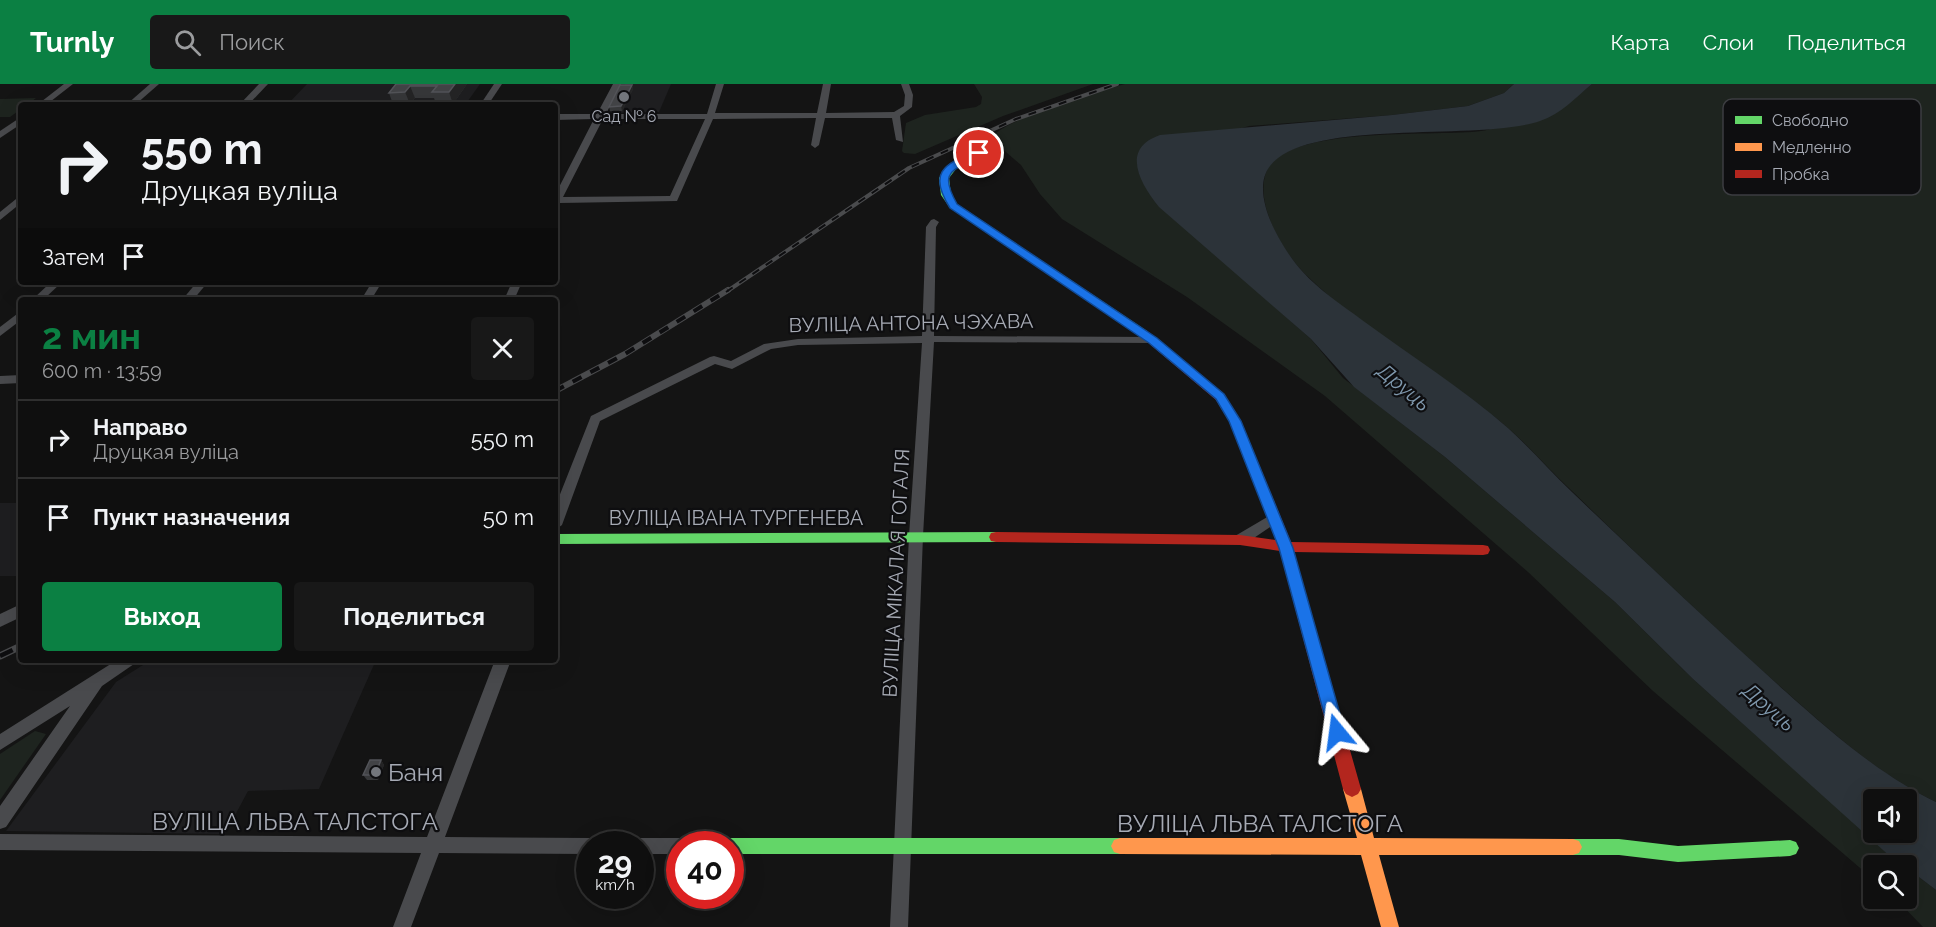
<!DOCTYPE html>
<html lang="ru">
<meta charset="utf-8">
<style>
:root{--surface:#0f0f0f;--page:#181818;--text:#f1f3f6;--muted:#9b9c9e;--line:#2f2f2f;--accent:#0b8043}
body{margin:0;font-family:Raleway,sans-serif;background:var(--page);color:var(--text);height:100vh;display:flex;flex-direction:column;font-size:22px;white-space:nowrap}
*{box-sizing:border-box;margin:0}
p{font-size:20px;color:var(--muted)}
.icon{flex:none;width:33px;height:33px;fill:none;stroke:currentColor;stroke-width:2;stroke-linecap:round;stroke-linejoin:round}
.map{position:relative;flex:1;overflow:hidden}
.sheet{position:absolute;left:18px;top:213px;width:540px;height:366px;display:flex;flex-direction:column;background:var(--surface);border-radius:6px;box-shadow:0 6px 24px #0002,0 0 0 2px var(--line)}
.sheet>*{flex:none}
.banner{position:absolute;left:18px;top:18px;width:540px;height:183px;border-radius:6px;box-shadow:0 6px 24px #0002,0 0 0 2px var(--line);background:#0f0f0f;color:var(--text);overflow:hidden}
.fabs{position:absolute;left:1863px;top:705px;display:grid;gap:12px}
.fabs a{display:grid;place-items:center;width:54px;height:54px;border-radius:6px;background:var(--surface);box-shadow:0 6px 24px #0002,0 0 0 2px var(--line);font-size:30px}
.speed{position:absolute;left:576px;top:747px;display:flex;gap:12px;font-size:30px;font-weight:700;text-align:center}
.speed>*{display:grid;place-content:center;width:78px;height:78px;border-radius:50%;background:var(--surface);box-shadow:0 6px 24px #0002,0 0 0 2px var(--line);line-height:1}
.speed small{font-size:15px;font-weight:400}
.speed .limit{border:9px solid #d22;background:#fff;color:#111}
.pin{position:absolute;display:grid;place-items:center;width:51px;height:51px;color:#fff;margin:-26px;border:3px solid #fff;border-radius:50%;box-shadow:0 2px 6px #0007}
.me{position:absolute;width:66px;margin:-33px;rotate:344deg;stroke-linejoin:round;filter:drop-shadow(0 0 4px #0008)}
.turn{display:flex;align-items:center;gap:21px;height:126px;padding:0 24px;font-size:27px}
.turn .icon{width:78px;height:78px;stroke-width:2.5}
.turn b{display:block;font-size:42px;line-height:51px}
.then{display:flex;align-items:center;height:57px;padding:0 24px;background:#0003;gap:12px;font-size:22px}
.round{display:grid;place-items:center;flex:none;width:63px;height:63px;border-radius:6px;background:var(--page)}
.overview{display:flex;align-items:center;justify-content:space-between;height:102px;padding:0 24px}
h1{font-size:36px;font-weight:700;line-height:45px;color:var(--accent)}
.primary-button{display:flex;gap:12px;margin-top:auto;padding:12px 24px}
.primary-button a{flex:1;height:69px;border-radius:6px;background:var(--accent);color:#fff;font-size:24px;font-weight:700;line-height:69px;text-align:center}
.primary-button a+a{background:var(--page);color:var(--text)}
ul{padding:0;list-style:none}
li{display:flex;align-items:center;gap:18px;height:78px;padding:0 24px;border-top:2px solid var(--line)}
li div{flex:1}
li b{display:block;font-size:22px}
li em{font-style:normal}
header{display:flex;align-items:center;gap:36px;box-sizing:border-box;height:84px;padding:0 30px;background:var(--accent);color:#fff}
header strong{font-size:28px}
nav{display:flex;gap:33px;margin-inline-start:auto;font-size:21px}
.search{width:420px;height:54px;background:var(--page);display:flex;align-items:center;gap:15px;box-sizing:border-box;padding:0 21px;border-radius:6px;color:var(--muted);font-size:22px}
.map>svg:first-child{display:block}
.built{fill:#1e1e20}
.green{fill:#1e241f}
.water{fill:#2c3339;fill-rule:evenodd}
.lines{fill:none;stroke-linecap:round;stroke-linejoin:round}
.street{fill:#494a4d;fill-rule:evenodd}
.fast{fill:#63d668;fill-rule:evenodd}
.slow{fill:#ff974d;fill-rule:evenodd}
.jam{fill:#b3261e;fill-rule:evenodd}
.rail-far2-casing{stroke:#4a4b4d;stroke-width:4}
.rail-far1-casing{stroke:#4a4b4d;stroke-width:6}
.rail-casing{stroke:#4a4b4d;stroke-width:7}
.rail-far2{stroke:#0e0e10;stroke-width:2;stroke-dasharray:8;stroke-linecap:butt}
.rail-far1{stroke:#0e0e10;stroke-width:4;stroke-dasharray:10;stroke-linecap:butt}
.rail{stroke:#0e0e10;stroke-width:4.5;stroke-dasharray:14;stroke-linecap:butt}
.wall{fill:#363739}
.shaded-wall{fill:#242425}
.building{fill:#424346;stroke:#525358;stroke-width:1.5}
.route{fill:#1a73e8;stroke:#114b97;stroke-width:1.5}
.poi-dot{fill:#73767c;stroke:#0e0e10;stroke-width:2}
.labels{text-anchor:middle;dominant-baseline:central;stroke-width:4.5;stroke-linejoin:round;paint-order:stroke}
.far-poi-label{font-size:16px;fill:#a6aab4;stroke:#0e0e10}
.street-label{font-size:20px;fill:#a6aab4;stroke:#0e0e10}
.water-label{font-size:21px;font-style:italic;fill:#7f98ad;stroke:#0e0e10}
.near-poi-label{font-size:24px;fill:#a6aab4;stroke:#0e0e10;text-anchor:start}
.near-street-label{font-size:24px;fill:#a6aab4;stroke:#0e0e10}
.key{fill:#0e0e10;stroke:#3c3d41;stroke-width:1.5}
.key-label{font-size:16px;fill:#a6aab4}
</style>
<header>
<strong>Turnly</strong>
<div class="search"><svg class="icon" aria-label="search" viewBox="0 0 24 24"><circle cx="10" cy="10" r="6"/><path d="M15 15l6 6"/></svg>Поиск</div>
<nav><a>Карта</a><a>Слои</a><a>Поделиться</a></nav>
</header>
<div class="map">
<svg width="1936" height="843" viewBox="0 0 1936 843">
<rect width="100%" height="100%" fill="#141414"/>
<!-- built -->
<g class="built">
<polygon points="307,0 480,0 465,21 287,21"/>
<polygon points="625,0 671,0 659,28 609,29"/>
<rect x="0" y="419" width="21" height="73"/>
<polygon points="151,576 376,576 319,705 248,707 225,750 6,747 116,598"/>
</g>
<!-- green -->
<g class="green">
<polygon points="974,0 1093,0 1003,32 915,70 904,69 902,67 906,39 925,31 976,23 981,20 982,13"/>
<path d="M 1125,0 L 1514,0 L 1504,9 L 1468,22 L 1392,31 L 1249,42 L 1137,75 L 1139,89 L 1181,140 L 1311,255 L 1343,294 L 1445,373 L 1615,518 L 1693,595 L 1902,781 L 1874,782 L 1873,795 L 1653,607 L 1528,488 L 1325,312 L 1187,213 L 1062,135 L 1040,110 L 1021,81 L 991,55 C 999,36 1101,7 1125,0 Z"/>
<path d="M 1592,0 L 1936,0 L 1936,718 C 1879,691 1829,646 1782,604 C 1710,540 1641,474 1572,407 C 1550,387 1531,364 1508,344 C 1444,288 1365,249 1305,190 C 1283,168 1253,118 1267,86 C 1286,41 1438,53 1481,47 C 1491,46 1501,40 1511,36 C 1535,27 1559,17 1582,8 Z"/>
<polygon points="36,14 27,21 21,21 21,25 10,33 0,33 0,15"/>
<polygon points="35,647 46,650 0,716 0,670"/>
<polygon points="1907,784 1936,806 1936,843 1923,843 1896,815 1906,814"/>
</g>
<!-- water -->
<path class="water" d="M 1514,0 L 1592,0 C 1575,14 1561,30 1540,37 C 1477,58 1308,33 1270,82 C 1248,110 1283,166 1302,187 C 1319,206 1342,221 1362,236 C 1411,272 1462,304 1508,344 C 1530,364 1550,387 1572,408 C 1642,475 1713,542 1785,607 C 1831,648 1880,691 1936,718 L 1936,806 L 1907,784 L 1906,782 L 1893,775 L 1693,595 L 1615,518 L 1445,373 L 1354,303 L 1311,255 L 1159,123 C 1140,99 1120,65 1160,51 L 1392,31 L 1468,22 L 1504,9 ZM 1874,716 L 1906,716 L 1906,748 L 1874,748 Z"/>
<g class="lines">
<!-- street -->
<g class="street">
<polygon points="64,0 73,0 46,21 37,21"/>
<polygon points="150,0 159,0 135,21 126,21"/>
<polygon points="259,0 268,0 248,21 239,21"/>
<polygon points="494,0 502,0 488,21 480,21"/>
<path d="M 613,0 L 621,0 L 606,30 L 707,30 L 716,0 L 724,0 L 715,29 L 817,29 L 823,0 L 831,0 L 826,29 L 894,28 L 904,22 L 905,11 L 901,0 L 909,0 L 913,11 L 912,23 L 900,32 L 903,58 L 896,56 L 892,34 L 825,34 L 819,61 L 815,64 L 811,61 L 816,34 L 713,35 L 677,117 L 560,119 L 555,123 L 555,111 L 594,35 L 555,36 L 555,30 L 597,30 ZM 603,35 L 705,35 L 670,112 L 563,113 Z"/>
<polygon points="21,33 21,40 0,54 0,47"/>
<polygon points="21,111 21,119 0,136 0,128"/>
<polygon points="934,135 939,138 936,143 934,252 1153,253 1159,256 1153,259 934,258 923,452 908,843 890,843 909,452 922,259 798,261 771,265 732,285 715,280 600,337 562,441 555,446 555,423 591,332 710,273 714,272 731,277 764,260 798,255 922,252 926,143 931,136"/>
<polygon points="51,198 62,198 43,216 32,216"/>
<polygon points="197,198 208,198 193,216 182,216"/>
<polygon points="372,198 382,198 371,216 361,216"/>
<polygon points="512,198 522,198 514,216 504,216"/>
<polygon points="21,227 21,236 0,252 0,243"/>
<polygon points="21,291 21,299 0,300 0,292"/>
<polygon points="1274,429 1281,434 1279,437 1245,460 1235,460 1233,456 1235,452"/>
<polygon points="21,520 21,533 0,543 0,530"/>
<polygon points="117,576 137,576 134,580 102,602 6,743 0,745 0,722 70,622 0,666 0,650"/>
<polygon points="495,576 511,576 445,753 590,754 596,756 598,760 590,760 590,770 439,769 411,843 393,843 421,769 0,766 0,750 427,753"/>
<polygon points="640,754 680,754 686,756 688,760 680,760 680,770 640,770 640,760 632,760 634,756"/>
</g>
<!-- fast -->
<g class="fast">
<polygon points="976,67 984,69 956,85 949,94 951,111 957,120 1147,247 1147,251 1139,251 950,124 941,111 939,94 950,81"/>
<polygon points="996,448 1001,449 1003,453 1001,457 996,458 555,460 555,450"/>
<polygon points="730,754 1120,754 1126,756 1129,762 1126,768 1120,770 730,770 730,760 722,760 724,756"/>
<polygon points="1573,755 1619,755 1678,762 1790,756 1796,758 1799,764 1796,770 1790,772 1678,778 1619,771 1573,771 1567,769 1564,763 1567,757"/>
</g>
<!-- slow -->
<polygon class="slow" points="1352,697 1358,700 1361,705 1374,754 1573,755 1579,757 1582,763 1579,769 1573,771 1379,771 1399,843 1381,843 1361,771 1120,770 1114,768 1111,762 1114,756 1120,754 1357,754 1343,705 1346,700"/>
<!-- jam -->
<polygon class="jam" points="1143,246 1147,247 1224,310 1241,337 1291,458 1483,461 1488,462 1490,466 1488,470 1483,471 1294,468 1361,705 1358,710 1352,713 1346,710 1343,705 1280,467 1240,461 996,458 991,457 989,453 991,449 996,448 1240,451 1276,456 1229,337 1216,316 1139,251 1137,249"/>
<defs>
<polyline id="rail-far2" points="726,208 909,84 1016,35 1117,0"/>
<polyline id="rail-far1" points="555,307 625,270 728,206"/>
<polyline id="rail" points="0,572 21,562"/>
</defs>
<!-- rail-far2 casing -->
<use href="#rail-far2" class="rail-far2-casing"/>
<!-- rail-far1 casing -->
<use href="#rail-far1" class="rail-far1-casing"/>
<!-- rail casing -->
<use href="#rail" class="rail-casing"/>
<!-- rail-far2 -->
<use href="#rail-far2" class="rail-far2"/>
<!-- rail-far1 -->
<use href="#rail-far1" class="rail-far1"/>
<!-- rail -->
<use href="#rail" class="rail"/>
</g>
<!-- wall -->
<g class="wall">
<polygon points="396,0 467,0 453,20 436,20 434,14 415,14 410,20 393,20 389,9"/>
<polygon points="632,1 633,5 622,27 610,27 609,23"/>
<polygon points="381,676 384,681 378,696 367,696 363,691"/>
</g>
<!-- shaded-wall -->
<g class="shaded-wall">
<polygon points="455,0 467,0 453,20 449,8"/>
<polygon points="632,1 633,5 622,27 621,22"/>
<polygon points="410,2 415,14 410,20 405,8"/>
<polygon points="381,676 384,681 378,696 375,691"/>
</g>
<!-- building -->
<g class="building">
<polygon points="396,0 455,0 449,8 432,8 437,2 410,2 405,8 389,9"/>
<polygon points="620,1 632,1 621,22 609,23"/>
<polygon points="370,676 381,676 375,691 363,691"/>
</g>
<!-- route -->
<path class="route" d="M 975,67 L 983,69 C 960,88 935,81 957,120 L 1157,254 L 1224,310 L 1241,337 L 1293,464 L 1345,648 L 1343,653 L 1331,653 L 1329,648 L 1279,464 L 1229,337 L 1216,315 L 1149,259 L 950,124 C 928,89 943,81 975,67 Z"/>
<!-- markers -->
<g class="poi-dot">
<circle cx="624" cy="13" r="6"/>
<circle cx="376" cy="688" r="6"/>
</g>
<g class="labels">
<!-- far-poi labels -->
<g class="far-poi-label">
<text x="624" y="32">Сад № 6</text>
</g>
<!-- street labels -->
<g class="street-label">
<text transform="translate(911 239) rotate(-1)">ВУЛІЦА АНТОНА ЧЭХАВА</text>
<text x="736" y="434">ВУЛІЦА ІВАНА ТУРГЕНЕВА</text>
<text transform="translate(896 489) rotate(-87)">ВУЛІЦА МІКАЛАЯ ГОГАЛЯ</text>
</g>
<!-- water labels -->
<g class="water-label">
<text transform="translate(1404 303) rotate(40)">Друць</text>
<text transform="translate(1769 623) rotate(41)">Друць</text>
</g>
<!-- near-poi labels -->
<g class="near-poi-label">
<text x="388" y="688">Баня</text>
</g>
<!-- near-street labels -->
<g class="near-street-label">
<text x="295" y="737">ВУЛІЦА ЛЬВА ТАЛСТОГА</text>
<text x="1260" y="739">ВУЛІЦА ЛЬВА ТАЛСТОГА</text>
</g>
</g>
<!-- legend -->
<rect x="1723" y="15" width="198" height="96" rx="9" class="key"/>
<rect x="1735" y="32" width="27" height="8" fill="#63d668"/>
<rect x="1735" y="59" width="27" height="8" fill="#ff974d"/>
<rect x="1735" y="86" width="27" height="8" fill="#b3261e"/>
<g class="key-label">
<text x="1772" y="42">Свободно</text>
<text x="1772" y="69">Медленно</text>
<text x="1772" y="96">Пробка</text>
</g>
</svg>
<div class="fabs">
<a><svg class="icon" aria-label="sound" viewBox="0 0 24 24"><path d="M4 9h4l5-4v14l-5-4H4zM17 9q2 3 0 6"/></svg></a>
<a><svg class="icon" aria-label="search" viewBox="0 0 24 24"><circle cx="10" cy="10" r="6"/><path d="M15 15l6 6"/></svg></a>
</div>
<div class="speed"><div>29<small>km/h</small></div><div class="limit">40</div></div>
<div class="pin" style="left:979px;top:69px;background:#d93025"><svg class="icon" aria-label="arrive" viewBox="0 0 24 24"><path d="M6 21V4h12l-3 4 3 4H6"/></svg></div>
<svg class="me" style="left:1337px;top:648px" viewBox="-20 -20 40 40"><path d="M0-17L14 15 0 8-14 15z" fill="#1a73e8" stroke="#fff" stroke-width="4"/></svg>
<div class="banner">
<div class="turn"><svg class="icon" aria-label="right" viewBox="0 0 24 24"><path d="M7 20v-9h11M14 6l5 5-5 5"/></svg><div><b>550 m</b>Друцкая вуліца</div></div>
<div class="then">Затем<svg class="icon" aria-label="arrive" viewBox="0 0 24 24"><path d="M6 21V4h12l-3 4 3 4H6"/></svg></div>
</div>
<section class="sheet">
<div class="overview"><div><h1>2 мин</h1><p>600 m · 13:59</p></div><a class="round"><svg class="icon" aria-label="close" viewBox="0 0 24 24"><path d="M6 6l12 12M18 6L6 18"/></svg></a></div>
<ul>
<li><svg class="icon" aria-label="right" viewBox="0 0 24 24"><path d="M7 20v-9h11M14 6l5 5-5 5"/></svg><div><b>Направо</b><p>Друцкая вуліца</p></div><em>550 m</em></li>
<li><svg class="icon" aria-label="arrive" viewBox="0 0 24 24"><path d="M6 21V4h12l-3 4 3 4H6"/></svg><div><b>Пункт назначения</b></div><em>50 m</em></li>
</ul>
<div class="primary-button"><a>Выход</a><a>Поделиться</a></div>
</section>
</div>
